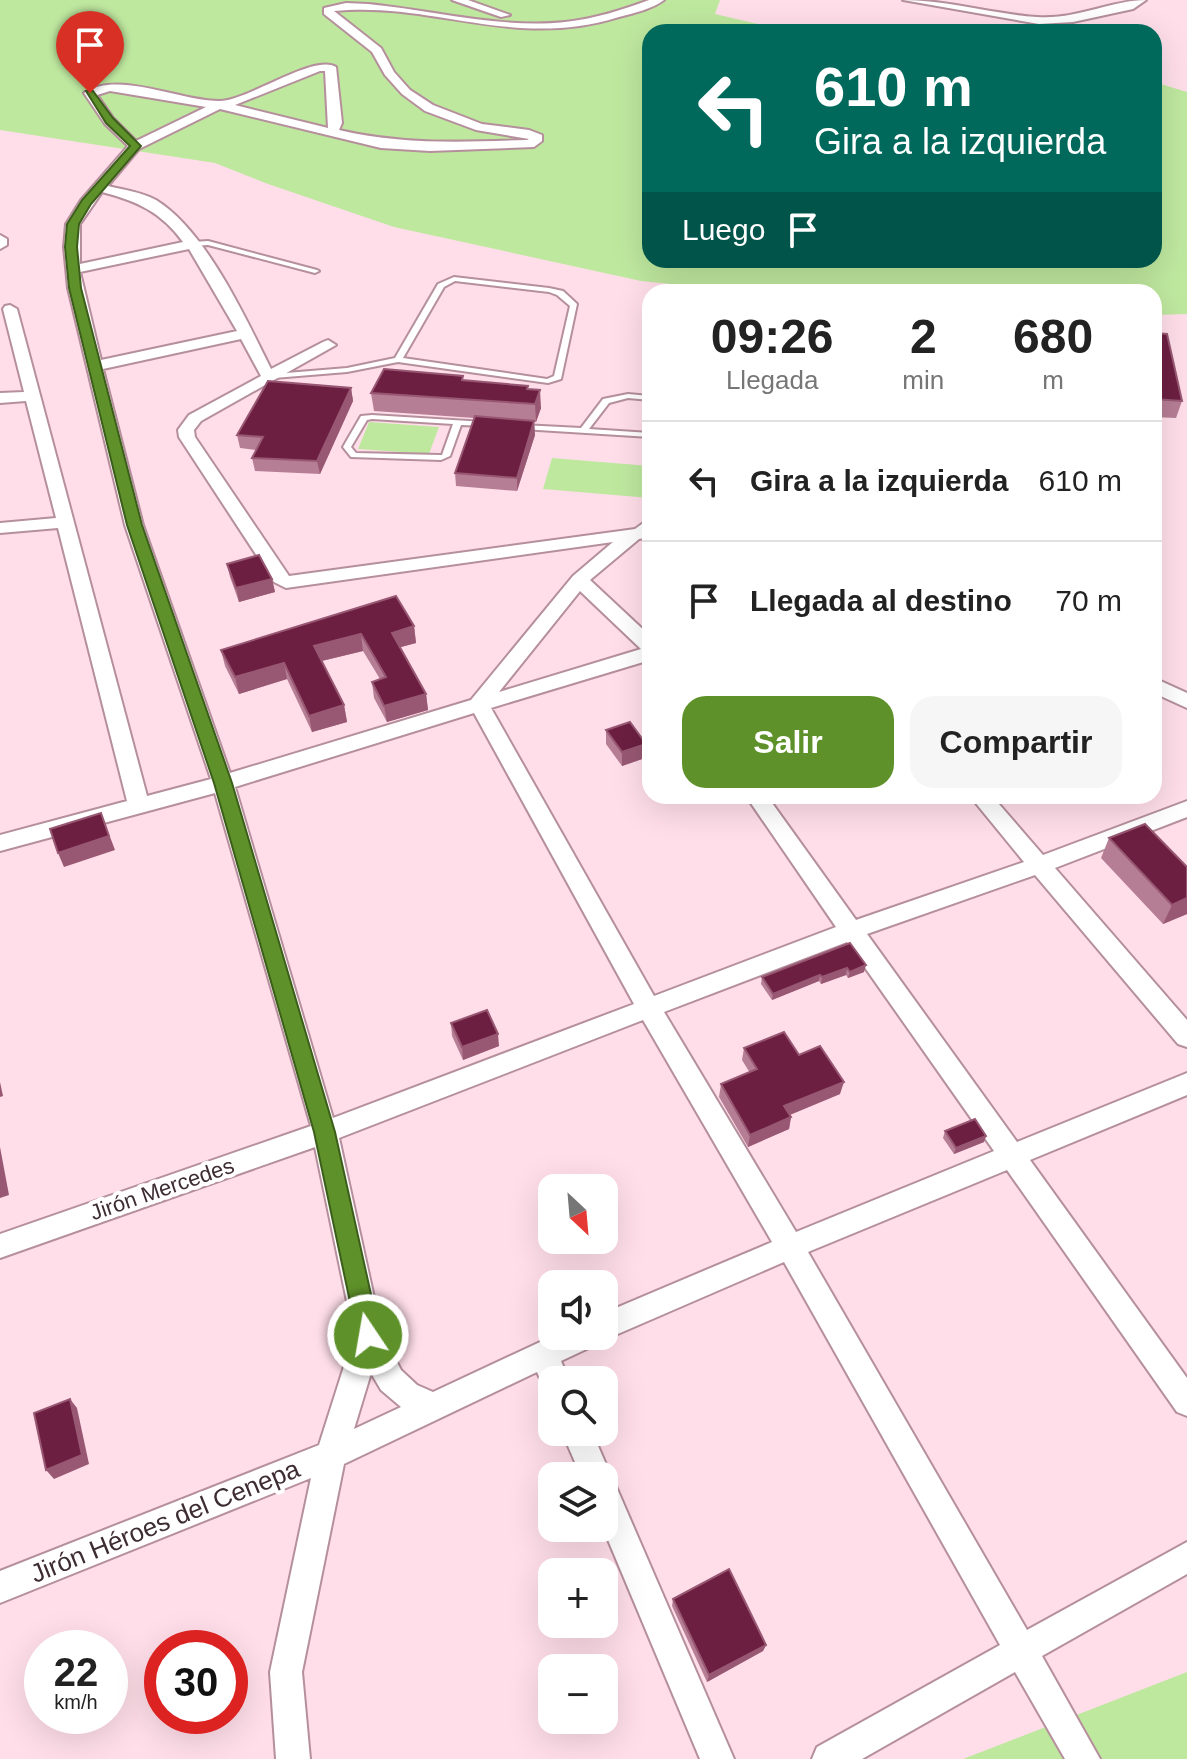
<!DOCTYPE html>
<html lang="es">
<meta charset="utf-8">
<style>
:root{--surface:#fff;--page:#f6f6f6;--text:#222;--muted:#767676;--line:#e0e0e0;--accent:#5e9129}
body{margin:0;font-family:Arial,sans-serif;background:var(--page);color:var(--text);height:100vh;display:flex;flex-direction:column;font-size:30px;white-space:nowrap}
*{box-sizing:border-box;margin:0}
p{font-size:26px;color:var(--muted)}
.icon{flex:none;width:44px;height:44px;fill:none;stroke:currentColor;stroke-width:2;stroke-linecap:round;stroke-linejoin:round}
.map{position:relative;flex:1;overflow:hidden}
.panel{position:absolute;left:642px;top:284px;width:520px;height:520px;display:flex;flex-direction:column;background:var(--surface);border-radius:24px;box-shadow:0 8px 32px #0002}
.panel>*{flex:none}
.top-card{position:absolute;left:642px;top:24px;width:520px;height:244px;border-radius:24px;box-shadow:0 8px 32px #0002;background:#00695c;color:#fff;overflow:hidden}
.needle{width:52px;rotate:154deg}
.tools{position:absolute;left:538px;top:1174px;display:grid;gap:16px}
.tools a{display:grid;place-items:center;width:80px;height:80px;border-radius:16px;background:var(--surface);box-shadow:0 8px 32px #0002;font-size:40px}
.speed{position:absolute;left:24px;top:1630px;display:flex;gap:16px;font-size:40px;font-weight:700;text-align:center}
.speed>*{display:grid;place-content:center;width:104px;height:104px;border-radius:50%;background:var(--surface);box-shadow:0 8px 32px #0002;line-height:1}
.speed small{font-size:20px;font-weight:400}
.speed .limit{border:12px solid #d22;background:#fff;color:#111}
.pin{position:absolute;display:grid;place-items:center;width:68px;height:68px;color:#fff;margin:-82px -34px;border-radius:50% 50% 50% 0;rotate:-45deg;box-shadow:0 0 8px #0007}
.pin .icon{rotate:45deg}
.me{position:absolute;width:88px;margin:-44px;rotate:348deg;stroke-linejoin:round;filter:drop-shadow(0 0 6px #0008)}
.turn{display:flex;align-items:center;gap:28px;height:168px;padding:0 40px;font-size:36px}
.turn .icon{width:104px;height:104px;stroke-width:2.5}
.turn b{display:block;font-size:56px;line-height:68px}
.then{display:flex;align-items:center;height:76px;padding:0 40px;background:#0003;gap:16px;font-size:30px}
.eta{display:flex;justify-content:space-evenly;align-items:center;height:136px;text-align:center}
.eta b{font-size:48px;font-weight:700;line-height:56px}
.button{display:flex;gap:16px;margin-top:auto;padding:16px 40px}
.button a{flex:1;height:92px;border-radius:24px;background:var(--accent);color:#fff;font-size:32px;font-weight:700;line-height:92px;text-align:center}
.button a+a{background:var(--page);color:var(--text)}
ul{padding:0;list-style:none}
li{display:flex;align-items:center;gap:24px;height:120px;padding:0 40px;border-top:2px solid var(--line)}
li div{flex:1}
li b{display:block;font-size:30px}
li em{font-style:normal}
.map>svg:first-child{display:block}
.green{fill:#bfe89f}
.lines{fill:none;stroke-linecap:round;stroke-linejoin:round}
.service-casing{stroke:#b58f9c;stroke-width:4}
.minor-casing{stroke:#b58f9c;stroke-width:4}
.service{fill:#fff;fill-rule:evenodd}
.minor{fill:#fff;fill-rule:evenodd}
.wall{fill:#b67e95}
.shaded-wall{fill:#985873}
.building{fill:#6c1f41;stroke:#985873;stroke-width:2}
.route{fill:#5e9129;stroke:#3d5e1b;stroke-width:2}
.labels{text-anchor:middle;dominant-baseline:central;stroke-width:8;stroke-linejoin:round;paint-order:stroke}
.street-label{font-size:22px;fill:#3d2d33;stroke:#fff}
.near-street-label{font-size:26px;fill:#3d2d33;stroke:#fff}
</style>
<div class="map">
<svg width="1187" height="1759" viewBox="0 0 1187 1759">
<rect width="100%" height="100%" fill="#ffdee9"/>
<!-- green -->
<g class="green">
<polygon points="0,0 720,0 715,14 792,32 650,32 650,260 1154,260 1154,82 1187,92 1187,314 1154,315 1154,292 751,292 641,281 394,227 268,184 215,163 0,130"/>
<polygon points="369,422 439,427 429,454 358,449"/>
<polygon points="552,458 650,466 650,498 543,489"/>
<polygon points="1187,1672 1187,1759 963,1759"/>
</g>
<g class="lines">
<defs>
<g id="service">
<polygon points="208,241 317,270 319,271 315,273 208,245 193,246 190,244 193,242"/>
<path d="M 454,277 L 549,288 L 563,291 L 577,304 L 561,379 L 548,383 L 398,362 L 347,372 L 274,378 L 270,376 L 274,374 L 347,368 L 395,358 L 438,284 ZM 455,281 L 549,292 L 557,295 L 570,306 L 554,376 L 547,379 L 403,358 L 444,287 Z"/>
<polygon points="628,394 650,396 650,400 628,398 609,403 589,429 650,433 650,437 522,429 518,427 522,425 581,428 603,399"/>
<path d="M 372,415 L 485,422 L 489,424 L 485,426 L 461,425 L 450,456 L 441,460 L 351,457 L 343,447 L 361,416 ZM 372,419 L 453,424 L 442,455 L 440,455 L 356,453 L 351,447 L 367,420 Z"/>
<polygon points="650,518 650,525 637,536 631,536 631,532"/>
</g>
<g id="minor">
<polygon points="452,0 468,0 510,15 501,17"/>
<path d="M 649,0 L 664,0 C 652,9 634,13 619,17 C 514,50 433,1 334,11 L 381,48 L 394,72 L 410,90 L 433,105 L 482,124 L 529,130 L 542,135 L 542,141 L 534,147 L 430,151 L 381,148 L 220,109 L 139,149 L 108,186 C 124,190 141,192 156,200 C 206,231 245,317 271,369 L 323,342 L 328,340 L 336,345 L 201,421 L 194,430 L 195,437 L 289,576 L 650,527 L 650,537 L 639,539 L 590,580 L 650,636 L 650,660 L 491,708 L 654,996 L 836,927 L 746,796 L 767,796 L 856,920 L 1024,862 L 970,796 L 992,796 L 1043,855 L 1187,801 L 1187,817 L 1055,868 L 1187,1020 L 1187,1047 L 1178,1044 L 1035,875 L 867,934 L 1017,1142 L 1187,1073 L 1187,1095 L 1030,1160 L 1187,1378 L 1187,1416 L 1177,1412 L 1007,1170 L 808,1252 L 1027,1630 L 1187,1542 L 1187,1574 L 1042,1656 L 1100,1759 L 1065,1759 L 1015,1672 L 862,1759 L 812,1759 L 817,1747 L 1000,1645 L 784,1262 L 604,1340 L 596,1337 L 593,1346 L 561,1361 L 569,1380 L 552,1380 L 552,1393 L 545,1390 L 537,1372 L 344,1464 L 302,1672 L 310,1759 L 276,1759 L 270,1672 L 311,1478 L 0,1603 L 0,1571 L 319,1445 L 354,1335 L 315,1147 L 0,1258 L 0,1234 L 311,1126 L 215,793 L 0,851 L 0,835 L 127,801 L 58,528 L 0,533 L 0,523 L 56,518 L 26,401 L 0,403 L 0,393 L 24,392 L 3,309 L 5,306 L 10,305 L 17,309 L 147,796 L 211,779 L 125,525 L 68,288 L 64,247 L 66,224 L 81,200 L 128,146 L 105,124 L 84,93 C 117,70 180,101 219,101 C 248,101 314,53 336,67 L 342,123 L 339,130 C 402,145 463,142 527,140 L 529,139 L 476,130 L 425,111 L 402,94 L 385,75 L 372,52 L 324,14 L 324,8 L 346,3 L 368,4 C 433,10 500,29 565,22 C 594,19 622,10 649,0 ZM 320,71 L 325,71 L 328,128 L 235,105 ZM 110,91 L 206,107 L 136,141 L 113,118 L 97,95 ZM 102,192 C 137,201 161,212 183,242 L 80,264 L 80,224 ZM 189,249 L 237,331 L 101,360 L 80,272 ZM 241,339 L 261,376 L 189,415 L 178,430 L 179,437 L 274,582 L 286,588 L 613,542 L 573,576 L 471,700 L 230,773 L 143,525 L 103,369 ZM 580,591 L 641,649 L 499,692 ZM 474,713 L 634,1004 L 333,1118 L 235,787 ZM 847,942 L 994,1151 L 796,1232 L 664,1012 ZM 643,1020 L 772,1242 L 604,1313 L 604,1336 L 553,1336 L 433,1392 L 417,1385 L 401,1370 L 382,1334 L 339,1138 ZM 371,1373 L 381,1390 L 401,1407 L 354,1429 Z"/>
<path d="M 903,0 C 948,0 992,14 1037,17 C 1076,20 1112,0 1146,0 L 1133,9 L 1073,22 L 1039,24 Z"/>
<polygon points="0,235 7,239 7,245 0,249"/>
<polygon points="1154,678 1187,693 1187,708 1154,693"/>
<polygon points="562,1432 592,1432 611,1476 608,1482 615,1484 734,1759 700,1759 603,1528 604,1476 581,1476"/>
</g>
</defs>
<!-- service casing -->
<use href="#service" class="service-casing"/>
<!-- minor casing -->
<use href="#minor" class="minor-casing"/>
<!-- service -->
<use href="#service" class="service"/>
<!-- minor -->
<use href="#minor" class="minor"/>
</g>
<!-- wall -->
<g class="wall">
<polygon points="1154,333 1182,401 1176,418 1154,417"/>
<polygon points="463,380 528,386 528,389 541,408 536,422 534,422 535,435 517,491 456,486 455,473 474,418 374,411 371,393"/>
<polygon points="351,388 353,401 320,474 255,471 252,458 256,450 240,448 237,435"/>
<polygon points="227,564 272,579 275,592 239,602 230,577"/>
<polygon points="414,626 416,643 400,647 426,694 428,710 387,722 374,698 372,682 380,679 363,651 322,661 344,705 347,722 312,732 287,679 239,694 225,666 221,650"/>
<polygon points="606,730 646,744 645,758 622,766 606,744"/>
<polygon points="1109,838 1187,867 1187,914 1163,924 1101,858"/>
<polygon points="850,943 864,972 848,978 846,975 821,984 819,981 772,1000 761,984 762,977"/>
<polygon points="451,1023 499,1046 463,1060 452,1036"/>
<polygon points="744,1048 799,1055 840,1094 790,1115 791,1117 789,1129 748,1147 719,1097 721,1084 750,1073 742,1060"/>
<polygon points="945,1131 986,1136 984,1142 954,1154 943,1138"/>
<polygon points="673,1599 766,1645 763,1651 707,1682 672,1606"/>
</g>
<!-- shaded-wall -->
<g class="shaded-wall">
<polygon points="351,388 353,401 320,474 317,461"/>
<polygon points="540,390 541,408 536,422 535,404"/>
<polygon points="534,421 535,435 517,491 517,478"/>
<polygon points="272,579 275,592 239,602 236,588"/>
<polygon points="414,626 416,643 394,649 392,633"/>
<polygon points="361,634 363,651 317,662 314,646"/>
<polygon points="284,663 287,679 239,694 235,677"/>
<polygon points="426,694 428,710 387,722 384,706"/>
<polygon points="344,705 347,722 312,732 309,716"/>
<polygon points="646,744 645,758 622,766 622,752"/>
<polygon points="101,813 115,850 64,867 58,853"/>
<polygon points="1187,898 1187,914 1163,924 1172,905"/>
<polygon points="866,965 864,972 848,978 850,972"/>
<polygon points="847,968 846,975 821,984 822,977"/>
<polygon points="820,975 819,981 772,1000 773,994"/>
<polygon points="498,1034 499,1046 463,1060 462,1047"/>
<polygon points="0,1082 3,1096 0,1097"/>
<polygon points="844,1082 840,1094 782,1118 784,1106"/>
<polygon points="791,1117 789,1129 748,1147 750,1135"/>
<polygon points="986,1136 984,1142 954,1154 956,1148"/>
<polygon points="0,1147 9,1195 0,1198"/>
<polygon points="70,1399 77,1408 89,1464 54,1479 46,1470"/>
<polygon points="766,1645 763,1651 707,1682 709,1675"/>
</g>
<!-- building -->
<g class="building">
<polygon points="1154,333 1167,334 1182,401 1154,399"/>
<polygon points="384,369 463,376 462,380 528,386 527,389 540,390 535,404 371,393"/>
<polygon points="268,381 351,388 317,461 252,458 263,437 237,435"/>
<polygon points="475,416 534,421 517,478 455,473"/>
<polygon points="259,555 272,579 236,588 227,564"/>
<polygon points="396,596 414,626 392,633 426,694 384,706 372,682 386,677 361,634 314,646 344,705 309,716 284,663 235,677 221,650"/>
<polygon points="630,722 646,744 622,752 606,730"/>
<polygon points="101,813 109,836 58,853 50,829"/>
<polygon points="1145,824 1187,867 1187,898 1172,905 1109,838"/>
<polygon points="850,943 866,965 850,972 847,968 822,977 820,975 773,994 762,977"/>
<polygon points="487,1010 498,1034 462,1047 451,1023"/>
<polygon points="784,1032 799,1055 820,1046 844,1082 784,1106 791,1117 750,1135 721,1084 757,1069 744,1048"/>
<polygon points="975,1119 986,1136 956,1148 945,1131"/>
<polygon points="70,1399 82,1455 46,1470 34,1413"/>
<polygon points="729,1569 766,1645 709,1675 673,1599"/>
</g>
<!-- route -->
<polygon class="route" points="86,91 93,91 113,118 141,146 91,204 79,224 77,247 81,288 142,525 232,783 335,1132 380,1335 377,1343 368,1346 360,1343 357,1335 314,1132 214,783 127,525 69,288 65,247 67,224 82,200 130,146 106,123"/>
<g class="labels">
<!-- street labels -->
<g class="street-label">
<text transform="translate(162 1189) rotate(-19)">Jirón Mercedes</text>
</g>
<!-- near-street labels -->
<g class="near-street-label">
<text transform="translate(165 1521) rotate(-22)">Jirón Héroes del Cenepa</text>
</g>
</g>
</svg>
<div class="tools">
<a><svg class="needle" viewBox="-14 -14 28 28"><path d="M0-13l5 13h-10z" fill="#e53935"/><path d="M0 13l5-13h-10z" fill="#767676"/></svg></a>
<a><svg class="icon" aria-label="sound" viewBox="0 0 24 24"><path d="M4 9h4l5-4v14l-5-4H4zM17 9q2 3 0 6"/></svg></a>
<a><svg class="icon" aria-label="search" viewBox="0 0 24 24"><circle cx="10" cy="10" r="6"/><path d="M15 15l6 6"/></svg></a>
<a><svg class="icon" aria-label="layers" viewBox="0 0 24 24"><path d="M12 4l9 5-9 5-9-5zM3 14l9 5 9-5"/></svg></a>
<a>+</a>
<a>−</a>
</div>
<div class="speed"><div>22<small>km/h</small></div><div class="limit">30</div></div>
<div class="pin" style="left:90px;top:93px;background:#d93025"><svg class="icon" aria-label="arrive" viewBox="0 0 24 24"><path d="M6 21V4h12l-3 4 3 4H6"/></svg></div>
<svg class="me" style="left:368px;top:1335px" viewBox="-20 -20 40 40"><circle r="17" fill="#5e9129" stroke="#fff" stroke-width="3"/><path d="M0-11L8 9 0 5-8 9z" fill="#fff"/></svg>
<div class="top-card">
<div class="turn"><svg class="icon" aria-label="left" viewBox="0 0 24 24"><path d="M17 20v-9H6M10 6l-5 5 5 5"/></svg><div><b>610 m</b>Gira a la izquierda</div></div>
<div class="then">Luego<svg class="icon" aria-label="arrive" viewBox="0 0 24 24"><path d="M6 21V4h12l-3 4 3 4H6"/></svg></div>
</div>
<section class="panel">
<div class="eta">
<div><b>09:26</b><p>Llegada</p></div>
<div><b>2</b><p>min</p></div>
<div><b>680</b><p>m</p></div>
</div>
<ul>
<li><svg class="icon" aria-label="left" viewBox="0 0 24 24"><path d="M17 20v-9H6M10 6l-5 5 5 5"/></svg><div><b>Gira a la izquierda</b></div><em>610 m</em></li>
<li><svg class="icon" aria-label="arrive" viewBox="0 0 24 24"><path d="M6 21V4h12l-3 4 3 4H6"/></svg><div><b>Llegada al destino</b></div><em>70 m</em></li>
</ul>
<div class="button"><a>Salir</a><a>Compartir</a></div>
</section>
</div>
